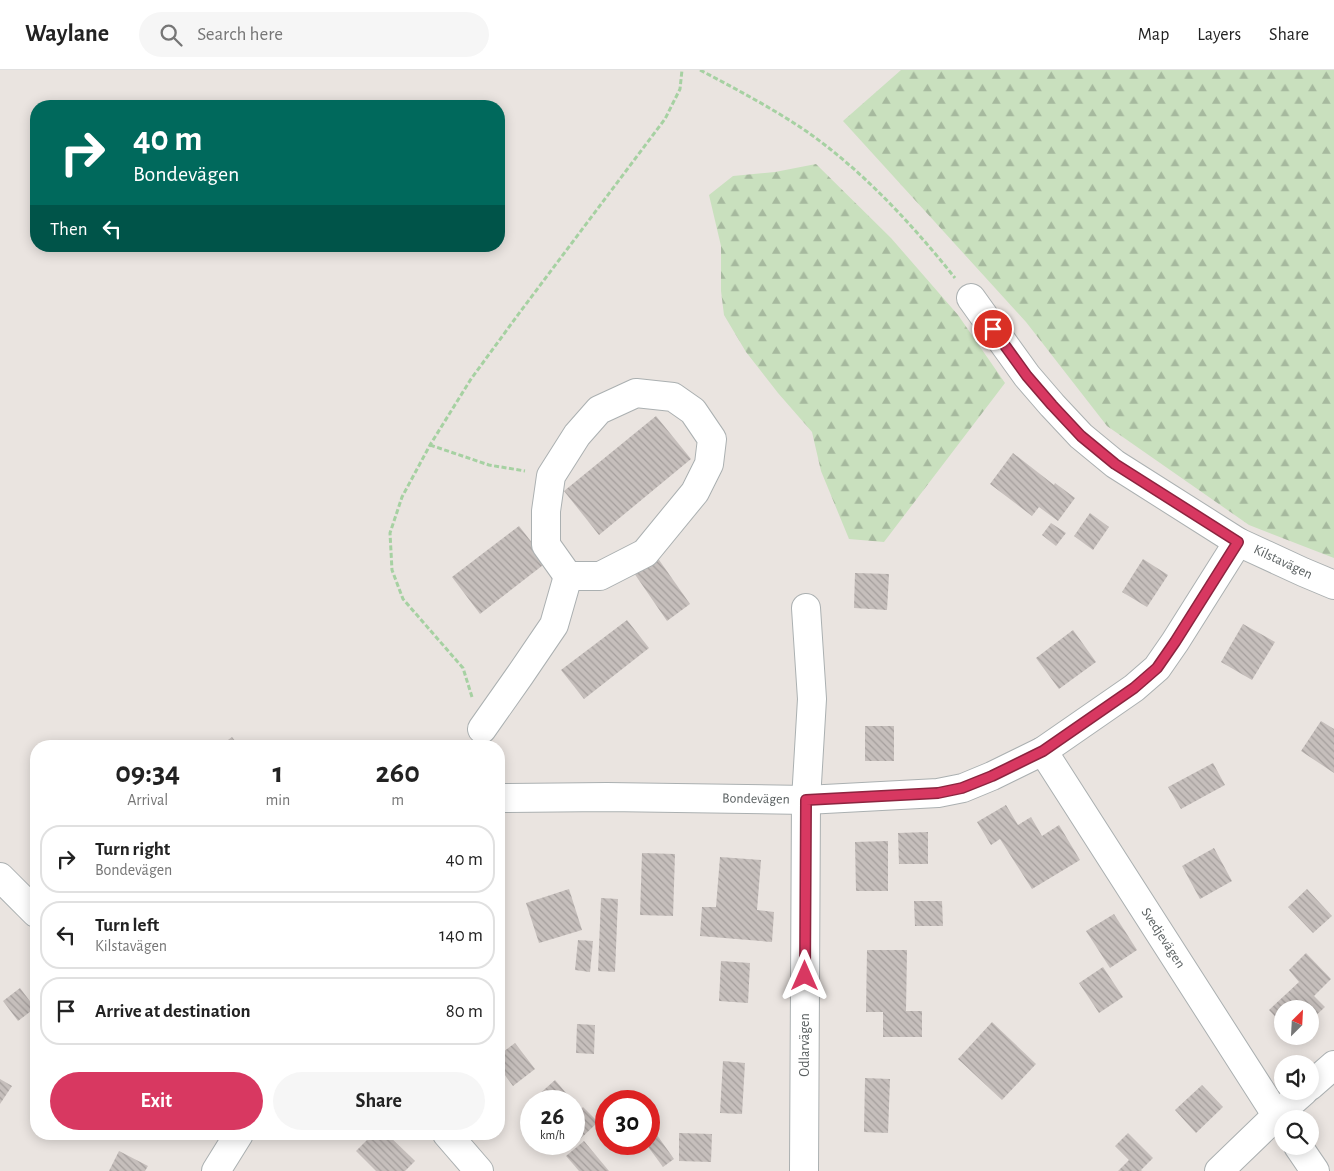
<!DOCTYPE html>
<meta charset="utf-8">
<style>
:root{--surface:#fff;--page:#f6f6f6;--text:#222;--muted:#767676;--line:#e0e0e0;--accent:#d83861}
body{margin:0;font-family:"Alegreya Sans",sans-serif;background:var(--page);color:var(--text);height:100vh;display:flex;flex-direction:column;font-size:19px;white-space:nowrap}
*{box-sizing:border-box;margin:0}
p{font-size:16px;color:var(--muted)}
.icon{flex:none;width:28px;height:28px;fill:none;stroke:currentColor;stroke-width:2;stroke-linecap:round;stroke-linejoin:round}
.map{position:relative;flex:1;overflow:hidden}
.panel{position:absolute;left:30px;top:670px;width:475px;height:400px;display:flex;flex-direction:column;background:var(--surface);border-radius:20px;box-shadow:0 2px 12px #0003}
.panel>*{flex:none}
.guide{position:absolute;left:30px;top:30px;width:475px;height:152px;border-radius:20px;box-shadow:0 2px 12px #0003;background:#00695c;color:#fff;overflow:hidden}
.needle{width:32px;rotate:24deg}
.fabs{position:absolute;left:1274px;top:930px;display:grid;gap:10px}
.fabs a{display:grid;place-items:center;width:45px;height:45px;border-radius:50%;background:var(--surface);box-shadow:0 2px 12px #0003;font-size:25px}
.speed{position:absolute;left:520px;top:1020px;display:flex;gap:10px;font-size:25px;font-weight:700;text-align:center}
.speed>*{display:grid;place-content:center;width:65px;height:65px;border-radius:50%;background:var(--surface);box-shadow:0 2px 12px #0003;line-height:1}
.speed small{font-size:12px;font-weight:400}
.speed .limit{border:8px solid #d22;background:#fff;color:#111}
.pin{position:absolute;display:grid;place-items:center;width:42px;height:42px;color:#fff;margin:-21px;border:2px solid #fff;border-radius:50%;box-shadow:0 1px 5px #0007}
.me{position:absolute;width:55px;margin:-28px;rotate:0deg;stroke-linejoin:round;filter:drop-shadow(0 0 4px #0008)}
.turn{display:flex;align-items:center;gap:18px;height:105px;padding:0 20px;font-size:22px}
.turn .icon{width:65px;height:65px;stroke-width:2.5}
.turn b{display:block;font-size:35px;line-height:42px}
.then{display:flex;align-items:center;height:48px;padding:0 20px;background:#0003;gap:10px;font-size:19px}
.eta{display:flex;justify-content:space-evenly;align-items:center;height:85px;text-align:center}
.eta b{font-size:30px;font-weight:600;line-height:35px}
.action{display:flex;gap:10px;margin-top:auto;padding:10px 20px}
.action a{flex:1;height:58px;border-radius:30px;background:var(--accent);color:#fff;font-size:20px;font-weight:600;line-height:58px;text-align:center}
.action a+a{background:var(--page);color:var(--text)}
ul{padding:0;list-style:none}
li{display:flex;align-items:center;gap:15px;height:68px;margin:0 10px 8px;padding:0 10px;border:2px solid var(--line);border-radius:20px}
li div{flex:1}
li b{display:block;font-size:19px}
li em{font-style:normal}
header{display:flex;align-items:center;gap:30px;box-sizing:border-box;height:70px;padding:0 25px;background:var(--surface);border-bottom:1px solid var(--line)}
header strong{font-size:24px}
nav{display:flex;gap:28px;margin-inline-start:auto;font-size:18px}
.search{width:350px;height:45px;background:var(--page);display:flex;align-items:center;gap:12px;box-sizing:border-box;padding:0 18px;border-radius:28px;color:var(--muted);font-size:19px}
.map>svg:first-child{display:block}
.forest{fill:url(#forest-firs)}
.building{fill:url(#building-back-hatch)}
.lines{fill:none;stroke-linecap:round;stroke-linejoin:round}
.minor-casing{stroke:#abb0b1;stroke-width:30}
.path{stroke:#a6d1a2;stroke-width:3;stroke-dasharray:5 2.5;stroke-linecap:butt}
.minor{stroke:#fff;stroke-width:28}
.route-casing{stroke:#8c243f;stroke-width:12}
.route{stroke:#d83861;stroke-width:9}
.labels{text-anchor:middle;dominant-baseline:central;stroke-width:4;stroke-linejoin:round;paint-order:stroke}
.street-label{font-size:14px;fill:#585e5f;stroke:#fff}
</style>
<header>
<strong>Waylane</strong>
<div class="search"><svg class="icon" aria-label="search" viewBox="0 0 24 24"><circle cx="10" cy="10" r="6"/><path d="M15 15l6 6"/></svg>Search here</div>
<nav><a>Map</a><a>Layers</a><a>Share</a></nav>
</header>
<div class="map">
<svg width="1334" height="1101" viewBox="0 0 1334 1101">
<defs>
<pattern id="forest-firs" width="22" height="20" patternUnits="userSpaceOnUse" patternTransform="scale(1.25)"><rect width="22" height="20" fill="#c9e0be"/><path d="M5 1l3.5 6h-7zM16 11l3.5 6h-7z" fill="#a6b99e"/></pattern>
<pattern id="building-back-hatch" width="6" height="6" patternUnits="userSpaceOnUse" patternTransform="scale(1.25)"><rect width="6" height="6" fill="#c6bfbc"/><path d="M-1 5l2 2M0 0l6 6M5-1l2 2" fill="none" stroke="#a49e9c"/></pattern>
</defs>
<rect width="100%" height="100%" fill="#eae4e0"/>
<!-- forest -->
<g class="forest">
<polygon points="901,0 1334,0 1334,488 1249,455 1107,356 1026,252 843,51"/>
<polygon points="816,94 891,168 958,245 1005,313 884,472 849,469 821,401 812,362 778,323 746,282 724,245 721,221 721,176 709,125 733,106 775,102"/>
</g>
<!-- building -->
<g class="building">
<polygon points="656,346 691,389 599,465 564,421"/>
<polygon points="1013,383 1054,415 1055,413 1075,428 1058,451 1039,437 1032,446 990,414"/>
<polygon points="1090,443 1109,457 1093,480 1074,466"/>
<polygon points="1051,453 1066,463 1056,476 1042,465"/>
<polygon points="519,456 547,492 480,544 452,507"/>
<polygon points="657,487 690,534 667,551 634,503"/>
<polygon points="1143,489 1168,505 1147,537 1122,522"/>
<polygon points="855,503 889,504 887,540 854,538"/>
<polygon points="627,550 649,578 584,629 561,600"/>
<polygon points="1243,554 1275,572 1252,610 1221,592"/>
<polygon points="1073,560 1096,592 1059,619 1036,588"/>
<polygon points="1321,651 1334,659 1334,703 1301,681"/>
<rect x="865" y="656" width="29" height="35"/>
<polygon points="232,667 239,676 220,676"/>
<polygon points="1213,693 1225,715 1181,739 1168,717"/>
<polygon points="1006,735 1018,755 1031,747 1042,766 1059,755 1080,790 1032,819 1000,769 991,775 977,752"/>
<polygon points="928,762 928,794 899,794 898,763"/>
<polygon points="888,771 888,821 856,821 855,772"/>
<polygon points="1214,778 1232,811 1200,829 1182,796"/>
<polygon points="642,783 675,784 673,846 640,845"/>
<polygon points="720,787 761,790 757,840 774,842 772,872 700,866 702,837 716,837"/>
<polygon points="569,819 582,860 539,873 526,833"/>
<polygon points="1307,819 1332,846 1313,863 1288,837"/>
<polygon points="601,828 618,829 615,902 598,901"/>
<polygon points="914,831 942,831 943,856 915,856"/>
<polygon points="1114,844 1137,880 1110,898 1086,861"/>
<polygon points="578,870 593,871 590,902 575,900"/>
<polygon points="867,880 907,880 906,941 922,941 922,967 883,967 883,942 866,942"/>
<polygon points="1306,883 1331,909 1314,926 1325,937 1310,951 1310,939 1282,939 1282,954 1269,940 1299,912 1289,900"/>
<polygon points="721,891 750,893 748,933 719,931"/>
<polygon points="1103,897 1123,927 1099,943 1079,913"/>
<polygon points="20,918 35,938 18,951 3,931"/>
<polygon points="992,952 1036,994 1002,1030 958,989"/>
<polygon points="577,954 595,955 594,984 576,983"/>
<polygon points="515,973 535,999 513,1016 499,997 499,985"/>
<polygon points="723,991 745,993 742,1044 720,1043"/>
<polygon points="865,1008 890,1009 888,1063 864,1062"/>
<polygon points="0,1009 12,1016 0,1034"/>
<polygon points="555,1010 572,1030 570,1031 539,1031 536,1027"/>
<polygon points="1202,1015 1223,1037 1196,1063 1175,1040"/>
<polygon points="583,1037 598,1052 577,1072 574,1069 574,1046"/>
<polygon points="679,1063 712,1064 711,1092 679,1091"/>
<polygon points="1128,1063 1153,1088 1141,1100 1142,1101 1118,1101 1129,1090 1115,1076"/>
<polygon points="373,1064 387,1064 415,1091 405,1101 376,1101 356,1081"/>
<polygon points="657,1065 674,1089 663,1097 646,1074 649,1074 649,1071"/>
<polygon points="584,1071 609,1101 579,1101 566,1086"/>
<polygon points="119,1081 148,1096 145,1101 109,1101"/>
</g>
<g class="lines">
<defs>
<g id="minor">
<polyline points="971,228 1027,306 1052,335 1081,366 1115,394 1238,472 1303,502 1334,515"/>
<polygon points="636,323 673,327 693,341 712,369 709,394 695,422 645,483 600,506 568,506 546,475 546,441 551,406 577,365 599,340"/>
<polyline points="482,659 520,605 554,555 568,506"/>
<polyline points="1043,681 1282,1054"/>
<polyline points="499,728 607,727 806,730 938,723 963,718 992,706 1043,681 1134,618 1157,598 1175,572 1238,472"/>
<polyline points="0,807 36,843"/>
<polyline points="1310,1016 1334,995"/>
<polyline points="447,1064 479,1101"/>
<polyline points="1298,1076 1315,1101"/>
<polyline points="216,1101 239,1064"/>
<polyline points="804,1101 806,730 812,629 806,538"/>
<polyline points="1219,1101 1277,1045 1304,1021"/>
</g>
</defs>
<!-- minor casing -->
<use href="#minor" class="minor-casing"/>
<!-- path -->
<g class="path">
<path d="M 700,0 C 736,19 772,38 806,61 C 863,101 912,154 955,208"/>
<polyline points="430,375 489,395 525,401"/>
<polyline points="472,627 463,598 403,529 392,500 390,463 402,427 430,375 471,309 520,242 665,49 680,19 682,0"/>
</g>
<!-- minor -->
<use href="#minor" class="minor"/>
</g>
<g class="lines">
<defs>
<polyline id="route" points="805,906 806,730 938,723 962,718 992,706 1043,681 1134,618 1157,598 1175,572 1238,472 1115,394 1081,366 1052,335 1027,306 993,259"/>
</defs>
<!-- route casing -->
<use href="#route" class="route-casing"/>
<!-- route -->
<use href="#route" class="route"/>
</g>
<g class="labels">
<!-- street labels -->
<g class="street-label">
<text transform="translate(1283 492) rotate(25)">Kilstavägen</text>
<text transform="translate(756 729) rotate(1)">Bondevägen</text>
<text transform="translate(1163 868) rotate(57)">Svedjevägen</text>
<text transform="translate(805 975) rotate(-90)">Odlarvägen</text>
</g>
</g>
</svg>
<div class="fabs">
<a><svg class="needle" viewBox="-14 -14 28 28"><path d="M0-13l5 13h-10z" fill="#e53935"/><path d="M0 13l5-13h-10z" fill="#767676"/></svg></a>
<a><svg class="icon" aria-label="sound" viewBox="0 0 24 24"><path d="M4 9h4l5-4v14l-5-4H4zM17 9q2 3 0 6"/></svg></a>
<a><svg class="icon" aria-label="search" viewBox="0 0 24 24"><circle cx="10" cy="10" r="6"/><path d="M15 15l6 6"/></svg></a>
</div>
<div class="speed"><div>26<small>km/h</small></div><div class="limit">30</div></div>
<div class="pin" style="left:993px;top:259px;background:#d93025"><svg class="icon" aria-label="arrive" viewBox="0 0 24 24"><path d="M6 21V4h12l-3 4 3 4H6"/></svg></div>
<svg class="me" style="left:805px;top:906px" viewBox="-20 -20 40 40"><path d="M0-17L14 15 0 8-14 15z" fill="#d83861" stroke="#fff" stroke-width="4"/></svg>
<div class="guide">
<div class="turn"><svg class="icon" aria-label="right" viewBox="0 0 24 24"><path d="M7 20v-9h11M14 6l5 5-5 5"/></svg><div><b>40 m</b>Bondevägen</div></div>
<div class="then">Then<svg class="icon" aria-label="left" viewBox="0 0 24 24"><path d="M17 20v-9H6M10 6l-5 5 5 5"/></svg></div>
</div>
<section class="panel">
<div class="eta">
<div><b>09:34</b><p>Arrival</p></div>
<div><b>1</b><p>min</p></div>
<div><b>260</b><p>m</p></div>
</div>
<ul>
<li><svg class="icon" aria-label="right" viewBox="0 0 24 24"><path d="M7 20v-9h11M14 6l5 5-5 5"/></svg><div><b>Turn right</b><p>Bondevägen</p></div><em>40 m</em></li>
<li><svg class="icon" aria-label="left" viewBox="0 0 24 24"><path d="M17 20v-9H6M10 6l-5 5 5 5"/></svg><div><b>Turn left</b><p>Kilstavägen</p></div><em>140 m</em></li>
<li><svg class="icon" aria-label="arrive" viewBox="0 0 24 24"><path d="M6 21V4h12l-3 4 3 4H6"/></svg><div><b>Arrive at destination</b></div><em>80 m</em></li>
</ul>
<div class="action"><a>Exit</a><a>Share</a></div>
</section>
</div>
